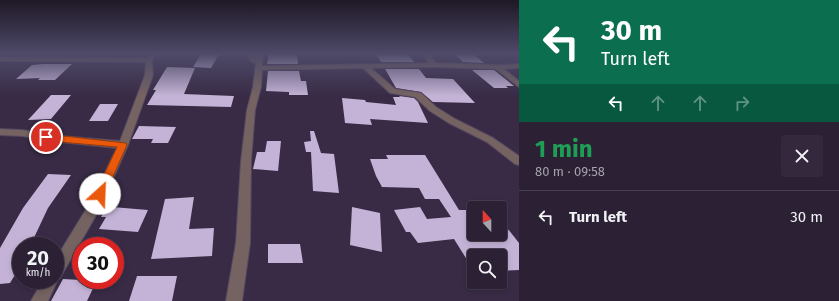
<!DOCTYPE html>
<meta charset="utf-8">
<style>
:root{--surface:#2b2034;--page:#33283c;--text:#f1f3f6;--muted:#a6a3ac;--line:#473e4f}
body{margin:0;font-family:"Fira Sans",sans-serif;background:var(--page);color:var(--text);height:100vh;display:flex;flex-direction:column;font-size:15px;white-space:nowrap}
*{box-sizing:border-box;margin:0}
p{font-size:13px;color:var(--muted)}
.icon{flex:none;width:22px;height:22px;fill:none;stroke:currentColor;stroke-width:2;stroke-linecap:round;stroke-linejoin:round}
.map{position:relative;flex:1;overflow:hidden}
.sheet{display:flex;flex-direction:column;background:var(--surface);width:320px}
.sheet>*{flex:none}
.top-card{background:#0b6e4f;color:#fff;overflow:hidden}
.needle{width:26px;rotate:339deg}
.controls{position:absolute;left:467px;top:201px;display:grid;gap:8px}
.controls a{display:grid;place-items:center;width:40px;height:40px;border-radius:4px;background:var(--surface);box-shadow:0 2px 6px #0003,0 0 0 1px var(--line);font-size:20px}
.speed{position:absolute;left:12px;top:237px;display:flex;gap:8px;font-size:20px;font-weight:700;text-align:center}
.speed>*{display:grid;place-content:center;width:52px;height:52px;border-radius:50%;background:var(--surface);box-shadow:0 2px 6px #0003,0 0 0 1px var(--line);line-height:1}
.speed small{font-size:10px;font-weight:400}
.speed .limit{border:6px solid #d22;background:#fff;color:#111}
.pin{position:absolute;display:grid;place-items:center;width:34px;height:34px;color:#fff;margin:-17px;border:2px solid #fff;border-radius:50%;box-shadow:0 1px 4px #0007}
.me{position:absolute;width:44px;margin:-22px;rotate:25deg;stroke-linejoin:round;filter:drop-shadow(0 0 3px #0008)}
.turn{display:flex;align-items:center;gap:14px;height:84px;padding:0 16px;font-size:18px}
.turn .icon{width:52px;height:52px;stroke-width:2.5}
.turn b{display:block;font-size:28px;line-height:34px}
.lanes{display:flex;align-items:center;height:38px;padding:0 16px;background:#0003;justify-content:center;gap:20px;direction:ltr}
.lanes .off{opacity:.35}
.round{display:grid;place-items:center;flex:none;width:42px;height:42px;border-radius:4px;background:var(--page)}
.head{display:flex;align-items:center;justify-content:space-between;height:68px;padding:0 16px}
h1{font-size:24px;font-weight:700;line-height:30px;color:#1e9e55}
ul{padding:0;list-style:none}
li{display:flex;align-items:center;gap:12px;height:52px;padding:0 16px;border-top:1px solid var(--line)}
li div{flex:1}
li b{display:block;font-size:15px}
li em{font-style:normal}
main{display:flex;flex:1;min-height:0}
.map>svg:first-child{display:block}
.building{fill:#c4b3d6}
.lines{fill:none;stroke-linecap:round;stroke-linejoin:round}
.minor-casing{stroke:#554862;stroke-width:2}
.minor{fill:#756361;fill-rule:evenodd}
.route{fill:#ea580c;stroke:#983908}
</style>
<main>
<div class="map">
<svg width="519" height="301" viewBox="0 0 519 301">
<rect width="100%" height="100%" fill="#392b46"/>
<!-- building -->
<g class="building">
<polygon points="201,54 219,54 211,68 193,67"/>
<polygon points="269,54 297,54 298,64 267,64"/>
<polygon points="376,54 408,54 414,62 381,62"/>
<polygon points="454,54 473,54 484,63 463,62"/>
<polygon points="43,64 72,64 55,80 38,80 40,78 16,79 32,65"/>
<polygon points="167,67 195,68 184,94 234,96 231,107 147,105 156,90 153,90"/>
<polygon points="385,69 419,69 426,78 453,79 475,103 433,102 421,92 396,88"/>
<polygon points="472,70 494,70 514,86 506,86 508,88 494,88"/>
<polygon points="268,71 299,71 301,81 306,81 308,95 289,95 289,92 266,91"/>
<polygon points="51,95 71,95 51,119 28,120"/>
<polygon points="399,96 414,98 418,102 428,123 370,119 372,125 345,123 342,98 365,100 366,102 396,105 393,97 400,97"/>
<polygon points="100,104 118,104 108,121 89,121"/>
<polygon points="139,126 176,127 168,143 151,143 153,139 132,139"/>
<polygon points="310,131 314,131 321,153 334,154 339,193 313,191 311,152 306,152 304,142 311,141"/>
<polygon points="267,141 281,141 278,171 253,169 257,152 265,152"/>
<polygon points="386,155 425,155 459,210 468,210 470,213 474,213 474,234 500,234 500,219 519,243 519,270 500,271 500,256 474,256 474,271 454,239 418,243 410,232 406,232 394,210 420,207 427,219 451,217 439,199 425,199 419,188 382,187 376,176 370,159 388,159"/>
<polygon points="48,174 71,175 48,208 31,244 21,245 21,270 18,270 10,283 0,284 0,248 23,208"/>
<polygon points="194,197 189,229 214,228 212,256 151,259 165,199"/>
<polygon points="107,207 112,207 148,210 138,232 99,229 106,217 101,217"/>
<polygon points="352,207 380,213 382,252 350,245"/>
<polygon points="268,244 300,244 303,263 268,263"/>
<polygon points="137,276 177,276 172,301 129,301"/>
<polygon points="63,279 81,280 97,280 87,301 51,301"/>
</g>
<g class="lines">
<defs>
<g id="minor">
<polygon points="150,54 157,54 152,60 153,75 128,145 99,210 60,278 58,279 48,301 31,301 43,280 55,280 55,260 90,203 117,148 60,142 22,136 0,135 0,129 22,130 60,136 120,141 145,75 146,62 0,61 0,57 147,58"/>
<polygon points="248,54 254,54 256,59 257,54 263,54 262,66 429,63 422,54 429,54 436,63 498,65 519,64 519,68 504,69 519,81 519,87 496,69 434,67 371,68 395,89 421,93 436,107 455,119 493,138 519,156 519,165 515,164 487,142 449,123 430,111 415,97 390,93 363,68 262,70 261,87 255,110 251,161 250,243 242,301 226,301 236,243 241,161 247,110 253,87 256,63 250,61"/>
</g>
</defs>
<!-- minor casing -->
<use href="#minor" class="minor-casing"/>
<!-- minor -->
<use href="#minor" class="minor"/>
</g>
<!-- sky -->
<linearGradient id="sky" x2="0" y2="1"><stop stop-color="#1f1826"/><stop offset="0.56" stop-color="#4e4a68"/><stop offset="1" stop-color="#4e4a68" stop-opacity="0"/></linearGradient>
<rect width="519" height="96" fill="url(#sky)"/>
<!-- route -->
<polygon class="route" points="46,134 126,143 127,145 104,197 100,198 97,197 95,194 117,147 60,142 43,139 42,137 43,135"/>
</svg>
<div class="controls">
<a><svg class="needle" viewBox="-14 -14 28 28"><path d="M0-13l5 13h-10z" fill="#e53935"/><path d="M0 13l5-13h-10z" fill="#a6a3ac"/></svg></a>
<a><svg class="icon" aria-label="search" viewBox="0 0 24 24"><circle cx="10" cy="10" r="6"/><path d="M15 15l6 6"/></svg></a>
</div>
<div class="speed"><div>20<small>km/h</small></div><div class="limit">30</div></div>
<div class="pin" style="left:46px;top:137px;background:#d93025"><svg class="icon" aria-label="arrive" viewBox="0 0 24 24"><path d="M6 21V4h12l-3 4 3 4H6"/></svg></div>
<svg class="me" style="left:100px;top:194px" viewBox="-20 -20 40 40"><circle r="19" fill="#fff"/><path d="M0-13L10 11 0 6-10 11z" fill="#ea580c"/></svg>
</div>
<section class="sheet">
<div class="top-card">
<div class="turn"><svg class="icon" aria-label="left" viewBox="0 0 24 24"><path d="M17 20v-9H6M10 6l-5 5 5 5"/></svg><div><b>30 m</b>Turn left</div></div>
<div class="lanes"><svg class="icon" aria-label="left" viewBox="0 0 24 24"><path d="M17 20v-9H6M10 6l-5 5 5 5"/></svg><svg class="icon off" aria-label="ahead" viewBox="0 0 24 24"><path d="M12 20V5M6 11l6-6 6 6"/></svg><svg class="icon off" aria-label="ahead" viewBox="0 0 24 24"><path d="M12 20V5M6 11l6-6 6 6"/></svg><svg class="icon off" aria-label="right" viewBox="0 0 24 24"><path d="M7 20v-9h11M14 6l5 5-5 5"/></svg></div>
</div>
<div class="head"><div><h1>1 min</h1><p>80 m · 09:58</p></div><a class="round"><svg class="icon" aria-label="close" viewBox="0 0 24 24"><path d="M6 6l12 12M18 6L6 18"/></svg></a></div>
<ul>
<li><svg class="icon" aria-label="left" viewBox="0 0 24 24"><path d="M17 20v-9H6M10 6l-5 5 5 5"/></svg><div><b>Turn left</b></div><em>30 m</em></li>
</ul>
</section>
</main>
